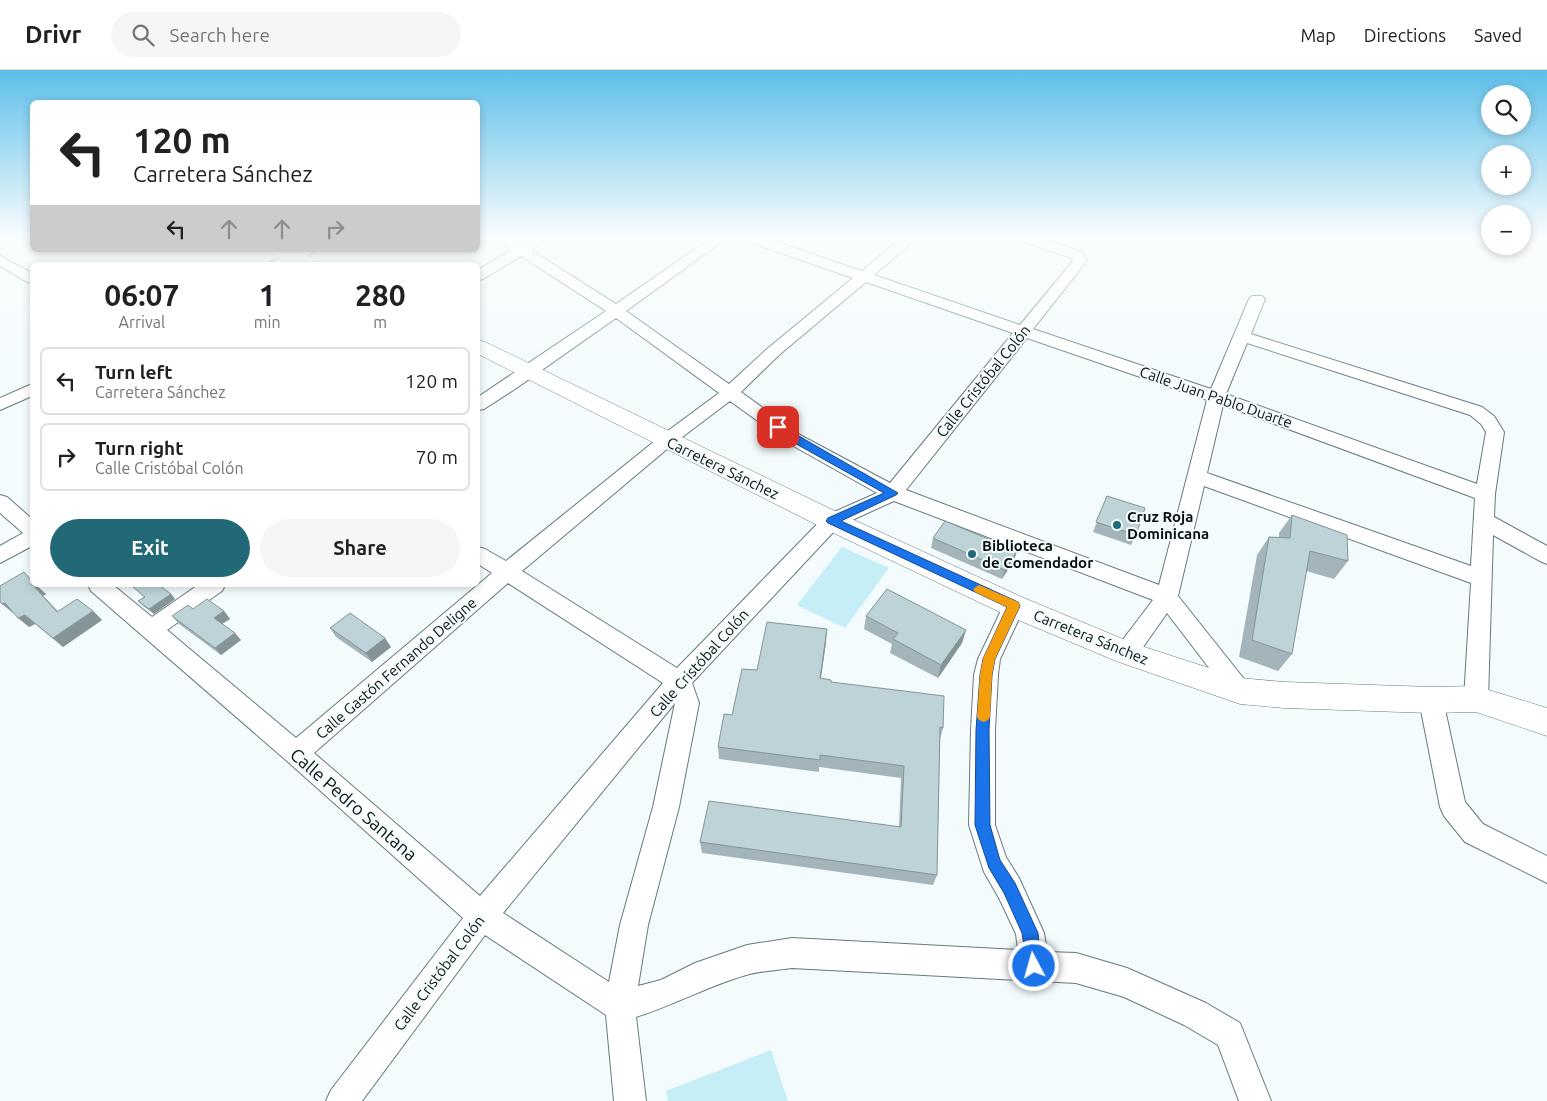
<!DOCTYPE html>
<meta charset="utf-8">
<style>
:root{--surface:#fff;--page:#f6f6f6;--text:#202124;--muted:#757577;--line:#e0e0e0;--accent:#216976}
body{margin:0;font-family:Ubuntu,sans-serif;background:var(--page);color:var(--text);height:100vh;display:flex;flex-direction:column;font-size:19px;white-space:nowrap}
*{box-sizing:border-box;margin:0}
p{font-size:16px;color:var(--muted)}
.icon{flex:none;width:28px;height:28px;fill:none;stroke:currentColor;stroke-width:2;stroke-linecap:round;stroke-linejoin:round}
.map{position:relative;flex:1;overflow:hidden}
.sheet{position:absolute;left:30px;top:192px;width:450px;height:325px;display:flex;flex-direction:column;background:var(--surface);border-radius:8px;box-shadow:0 2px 8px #0003}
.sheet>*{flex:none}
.guide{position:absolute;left:30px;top:30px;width:450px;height:152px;border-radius:8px;box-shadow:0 2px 8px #0003;background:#fff;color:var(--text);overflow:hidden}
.tools{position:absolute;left:1481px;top:15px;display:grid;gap:10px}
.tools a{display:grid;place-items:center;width:50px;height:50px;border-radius:50%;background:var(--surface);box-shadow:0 2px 8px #0003;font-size:25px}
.pin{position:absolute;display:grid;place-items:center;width:42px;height:42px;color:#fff;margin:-21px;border-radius:10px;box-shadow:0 2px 8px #0006}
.me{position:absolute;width:55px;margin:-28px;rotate:354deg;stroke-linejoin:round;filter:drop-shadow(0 0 4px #0008)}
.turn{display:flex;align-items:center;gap:18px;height:105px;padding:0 20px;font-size:22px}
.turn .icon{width:65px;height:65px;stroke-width:2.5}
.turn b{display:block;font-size:35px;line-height:42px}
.lanes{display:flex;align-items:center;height:48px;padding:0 20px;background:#0003;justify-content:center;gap:25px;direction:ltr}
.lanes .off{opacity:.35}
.eta{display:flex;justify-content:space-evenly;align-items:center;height:85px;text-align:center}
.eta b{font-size:30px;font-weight:700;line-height:35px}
.primary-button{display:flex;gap:10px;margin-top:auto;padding:10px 20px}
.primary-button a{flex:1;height:58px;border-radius:30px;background:var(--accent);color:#fff;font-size:20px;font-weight:700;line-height:58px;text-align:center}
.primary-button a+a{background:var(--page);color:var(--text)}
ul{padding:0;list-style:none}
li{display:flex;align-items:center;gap:15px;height:68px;margin:0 10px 8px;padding:0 10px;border:2px solid var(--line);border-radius:8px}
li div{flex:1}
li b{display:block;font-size:19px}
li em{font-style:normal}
header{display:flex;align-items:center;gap:30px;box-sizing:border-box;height:70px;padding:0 25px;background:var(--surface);border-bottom:1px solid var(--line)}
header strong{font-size:24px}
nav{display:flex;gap:28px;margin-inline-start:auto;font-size:18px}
.search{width:350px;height:45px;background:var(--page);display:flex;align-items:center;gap:12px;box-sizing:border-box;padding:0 18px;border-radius:28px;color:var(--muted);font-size:19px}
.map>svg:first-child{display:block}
.green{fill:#c5eef7}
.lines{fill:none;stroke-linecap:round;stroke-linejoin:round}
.minor-casing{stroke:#677a7e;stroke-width:2}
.major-casing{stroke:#677a7e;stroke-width:1}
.minor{fill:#fff;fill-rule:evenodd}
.major{fill:#fff;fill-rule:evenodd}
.wall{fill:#a3b5ba}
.shaded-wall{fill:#849497}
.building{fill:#bdd3d8;stroke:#849497}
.route{fill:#1a73e8;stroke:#114b97}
.slow{fill:#f59e0b}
.poi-dot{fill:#216976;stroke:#f3fbfd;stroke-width:2}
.labels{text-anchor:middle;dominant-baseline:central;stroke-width:4;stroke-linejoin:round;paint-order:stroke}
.street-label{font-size:15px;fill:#091012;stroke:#f3fbfd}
.poi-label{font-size:15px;font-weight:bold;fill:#091012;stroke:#f3fbfd;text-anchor:start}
.near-street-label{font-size:18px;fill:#091012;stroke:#f3fbfd}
</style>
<header>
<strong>Drivr</strong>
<div class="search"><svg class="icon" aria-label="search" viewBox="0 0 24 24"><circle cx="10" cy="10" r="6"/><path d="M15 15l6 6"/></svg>Search here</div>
<nav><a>Map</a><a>Directions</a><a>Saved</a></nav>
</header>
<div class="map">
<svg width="1547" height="1031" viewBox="0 0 1547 1031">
<rect width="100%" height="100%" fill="#f3fbfd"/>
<!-- green -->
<g class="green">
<polygon points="842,477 889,498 845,558 797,535"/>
<polygon points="771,980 788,1031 668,1031 666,1021"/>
</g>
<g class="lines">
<defs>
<g id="minor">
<path d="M 491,168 L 509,168 L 521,174 L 530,168 L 547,168 L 531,180 L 616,234 L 711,168 L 727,168 L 626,241 L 729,314 L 767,279 L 853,208 L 746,171 L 744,168 L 765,168 L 862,201 L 901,168 L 917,168 L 874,205 L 1020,255 L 1073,191 L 1071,188 L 1021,171 L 1019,168 L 1040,168 L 1082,182 L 1087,191 L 1033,259 L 1211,319 L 1249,229 L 1252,226 L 1262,226 L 1265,229 L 1251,264 L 1482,337 L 1494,346 L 1504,362 L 1495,424 L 1494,447 L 1547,476 L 1547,494 L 1540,491 L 1493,465 L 1488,629 L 1484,636 L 1476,639 L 1468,636 L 1464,629 L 1471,513 L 1204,416 L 1178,526 L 1248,614 L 1252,621 L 1248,628 L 1240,631 L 1232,628 L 1167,543 L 1134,590 L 1126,592 L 1118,590 L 1115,583 L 1118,576 L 1153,530 L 894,431 L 839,456 L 692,613 L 699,633 L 679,737 L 648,855 L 638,916 L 661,910 L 695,893 L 747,875 L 792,868 L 1018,880 L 1016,864 L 999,828 L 984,802 L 969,755 L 971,660 L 974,605 L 978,589 L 1006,530 L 1014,528 L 1022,530 L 1025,536 L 1000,589 L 998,605 L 995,660 L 995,755 L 1006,787 L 1019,808 L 1044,863 L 1047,882 L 1076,883 L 1127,898 L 1206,933 L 1240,953 L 1271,1031 L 1239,1031 L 1218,975 L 1184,955 L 1124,927 L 1076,913 L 792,898 C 777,900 760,901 746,905 C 708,916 674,935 636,947 L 646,1031 L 614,1031 L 606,945 L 485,865 L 362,1031 L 326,1031 L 331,1020 L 463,848 L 287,691 L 91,521 L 88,515 L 113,515 L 152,547 L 198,515 L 225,515 L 222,521 L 167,560 L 296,668 L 492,503 L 478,494 L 478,477 L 485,479 L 506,491 L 661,366 L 719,323 L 616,248 L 515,319 L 484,339 L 478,340 L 478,327 L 606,241 L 521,186 L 483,209 L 478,210 L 478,200 L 511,180 ZM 866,212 L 1013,263 L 890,413 L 800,365 L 741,322 L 779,285 ZM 1027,268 L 1207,330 L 1159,515 L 906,420 ZM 1247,273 L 1470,345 L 1481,354 L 1486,362 L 1477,414 L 1226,324 ZM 730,331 L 788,373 L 877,423 L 825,446 L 677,598 L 522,501 L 673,374 ZM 1223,335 L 1475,428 L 1471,496 L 1207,403 ZM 508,513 L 663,613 L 480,826 L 314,683 ZM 675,633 L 653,737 L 620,855 L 609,912 L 503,843 Z"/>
<polygon points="296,180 314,180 312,183 287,195 269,195 271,192"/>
<polygon points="0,186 32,203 32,213 27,212 0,196"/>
<polygon points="32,314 32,326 0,340 0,328"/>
<polygon points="0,425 7,427 32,449 32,476 0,493 0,476 23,463 0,443"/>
<polygon points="1431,620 1439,623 1443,630 1465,732 1483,754 1547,786 1547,813 1465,772 1444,746 1440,737 1419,630 1423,623"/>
</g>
<g id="major">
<path d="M 270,180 C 286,180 309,180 319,195 C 303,195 280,195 270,180 Z"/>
<polygon points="478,270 485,272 841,444 1024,528 1135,574 1240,608 1284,612 1431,617 1476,616 1547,638 1547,666 1476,642 1431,643 1284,638 1240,634 1116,591 1004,544 823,458 478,284"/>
</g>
</defs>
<!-- minor casing -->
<use href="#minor" class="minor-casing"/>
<!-- major casing -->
<use href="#major" class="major-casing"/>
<!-- minor -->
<use href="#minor" class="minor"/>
<!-- major -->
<use href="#major" class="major"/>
</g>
<!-- wall -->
<g class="wall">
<polygon points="1107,426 1136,465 1131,475 1093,462"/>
<polygon points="1292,445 1348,491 1334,509 1306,501 1292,584 1278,601 1239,587 1257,485 1269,467 1279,468 1279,463"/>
<polygon points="933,468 1017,481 1014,490 1002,509 931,478"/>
<polygon points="24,502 32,511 32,515 46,524 43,526 58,541 93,541 102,550 63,577 35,554 29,557 14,543 13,543"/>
<polygon points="133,517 171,524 175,529 154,544 143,536 138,531 144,527"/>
<polygon points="193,539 224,541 230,549 222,554 241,570 221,585 179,554 172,546"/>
<polygon points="866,546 966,560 962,573 938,608 890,583 892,574 864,559"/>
<polygon points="330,558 391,577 372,592 336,567"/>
<polygon points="826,572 821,608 943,658 940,669 937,805 933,815 702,783 700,772 899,757 901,708 819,697 819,702 719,689 718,677 732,645 757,600"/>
</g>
<!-- shaded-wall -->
<g class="shaded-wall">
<polygon points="1017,481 1014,490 1002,509 1005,500"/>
<polygon points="36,515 46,524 43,526 67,551 34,516"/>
<polygon points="171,524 175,529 154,544 149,539"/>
<polygon points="5,533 15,542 13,543 2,534"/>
<polygon points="93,541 102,550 63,577 53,568"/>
<polygon points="224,541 230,549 220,555 214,548"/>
<polygon points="25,545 35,554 29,557 18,548"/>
<polygon points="827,559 826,572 819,621 820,608"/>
<polygon points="966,560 962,573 938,608 941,595"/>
<polygon points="235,563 241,570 221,585 215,578"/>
<polygon points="385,568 391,577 372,592 366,583"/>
</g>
<!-- building -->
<g class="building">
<polygon points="1107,426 1145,438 1136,465 1096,452"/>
<polygon points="1292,445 1347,465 1348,491 1310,481 1292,584 1252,570 1269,467 1290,468"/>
<polygon points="945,451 1017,481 1005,500 933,468"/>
<polygon points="24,502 32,511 32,515 36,515 34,516 57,542 77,529 93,541 53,568 25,545 18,548 5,533 2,534 0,532 0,516"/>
<polygon points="137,515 159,515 171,524 149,539 138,531 145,527 133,517"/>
<polygon points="887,519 966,560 941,595 893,569 898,563 866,546"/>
<polygon points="207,529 224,541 214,548 235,563 215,578 172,546 188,535 193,539"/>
<polygon points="350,543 385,568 366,583 330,558"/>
<polygon points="767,552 827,559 820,608 831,610 831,612 944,626 943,658 940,657 937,805 700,772 709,731 901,757 904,696 820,685 820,690 718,677 724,644 732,645 742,599 757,600"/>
</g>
<!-- sky -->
<linearGradient id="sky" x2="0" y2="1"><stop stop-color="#5cbee8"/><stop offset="0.54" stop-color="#fafdfe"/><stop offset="1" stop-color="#fafdfe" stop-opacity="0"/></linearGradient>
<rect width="1547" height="312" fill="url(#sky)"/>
<!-- route -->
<polygon class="route" points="778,354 898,423 896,425 841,451 1018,532 1020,536 995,589 992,605 989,660 990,755 1000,790 1015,813 1038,863 1041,896 1039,901 1034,903 1028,901 1022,863 1004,823 989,798 975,755 976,660 980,605 983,589 1007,537 828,453 826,451 828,448 884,423 791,371 775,359 773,357"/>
<!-- slow -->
<polygon class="slow" points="979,515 1018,532 1020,536 995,589 992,605 990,647 988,650 984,652 979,650 977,647 980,605 983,589 1007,537 975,522 973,519"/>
<!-- markers -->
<g class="poi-dot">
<circle cx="1117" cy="455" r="5"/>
<circle cx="972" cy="484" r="5"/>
</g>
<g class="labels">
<!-- street labels -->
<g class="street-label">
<text transform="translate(983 311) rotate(-51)">Calle Cristóbal Colón</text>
<text transform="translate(1216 327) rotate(19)">Calle Juan Pablo Duarte</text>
<text transform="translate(723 398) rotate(26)">Carretera Sánchez</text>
<text transform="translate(1091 567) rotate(22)">Carretera Sánchez</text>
<text transform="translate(699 593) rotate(-48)">Calle Cristóbal Colón</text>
<text transform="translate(396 598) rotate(-41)">Calle Gastón Fernando Deligne</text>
<text transform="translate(439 903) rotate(-53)">Calle Cristóbal Colón</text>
</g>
<!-- poi labels -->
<g class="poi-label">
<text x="1127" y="446">Cruz Roja<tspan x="1127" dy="17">Dominicana</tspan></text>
<text x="982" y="475">Biblioteca<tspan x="982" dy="17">de Comendador</tspan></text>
</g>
<!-- near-street labels -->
<g class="near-street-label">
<text transform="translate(354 734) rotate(41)">Calle Pedro Santana</text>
</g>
</g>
</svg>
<div class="tools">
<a><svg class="icon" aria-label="search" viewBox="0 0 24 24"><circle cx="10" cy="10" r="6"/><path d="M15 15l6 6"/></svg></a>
<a>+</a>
<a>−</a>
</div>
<div class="pin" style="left:778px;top:357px;background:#d93025"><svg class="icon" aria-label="arrive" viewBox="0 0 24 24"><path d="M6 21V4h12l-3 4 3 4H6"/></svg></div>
<svg class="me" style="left:1034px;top:896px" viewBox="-20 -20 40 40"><circle r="17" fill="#1a73e8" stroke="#fff" stroke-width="3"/><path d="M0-11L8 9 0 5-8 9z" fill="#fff"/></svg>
<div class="guide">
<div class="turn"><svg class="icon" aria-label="left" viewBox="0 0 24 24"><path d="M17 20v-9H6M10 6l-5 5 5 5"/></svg><div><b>120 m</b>Carretera Sánchez</div></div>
<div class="lanes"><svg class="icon" aria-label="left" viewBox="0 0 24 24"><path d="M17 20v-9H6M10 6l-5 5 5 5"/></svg><svg class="icon off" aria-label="ahead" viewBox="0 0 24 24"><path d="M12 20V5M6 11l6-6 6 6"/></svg><svg class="icon off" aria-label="ahead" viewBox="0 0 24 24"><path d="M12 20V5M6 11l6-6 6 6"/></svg><svg class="icon off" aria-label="right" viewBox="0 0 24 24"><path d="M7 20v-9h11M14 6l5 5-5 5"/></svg></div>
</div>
<section class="sheet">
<div class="eta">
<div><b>06:07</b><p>Arrival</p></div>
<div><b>1</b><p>min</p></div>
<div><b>280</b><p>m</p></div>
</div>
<ul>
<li><svg class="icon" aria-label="left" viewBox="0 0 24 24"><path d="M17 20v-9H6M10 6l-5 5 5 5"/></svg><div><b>Turn left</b><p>Carretera Sánchez</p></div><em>120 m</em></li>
<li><svg class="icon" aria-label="right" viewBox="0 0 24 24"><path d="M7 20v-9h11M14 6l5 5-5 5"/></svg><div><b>Turn right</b><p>Calle Cristóbal Colón</p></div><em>70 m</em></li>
</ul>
<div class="primary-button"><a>Exit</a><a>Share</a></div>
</section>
</div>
